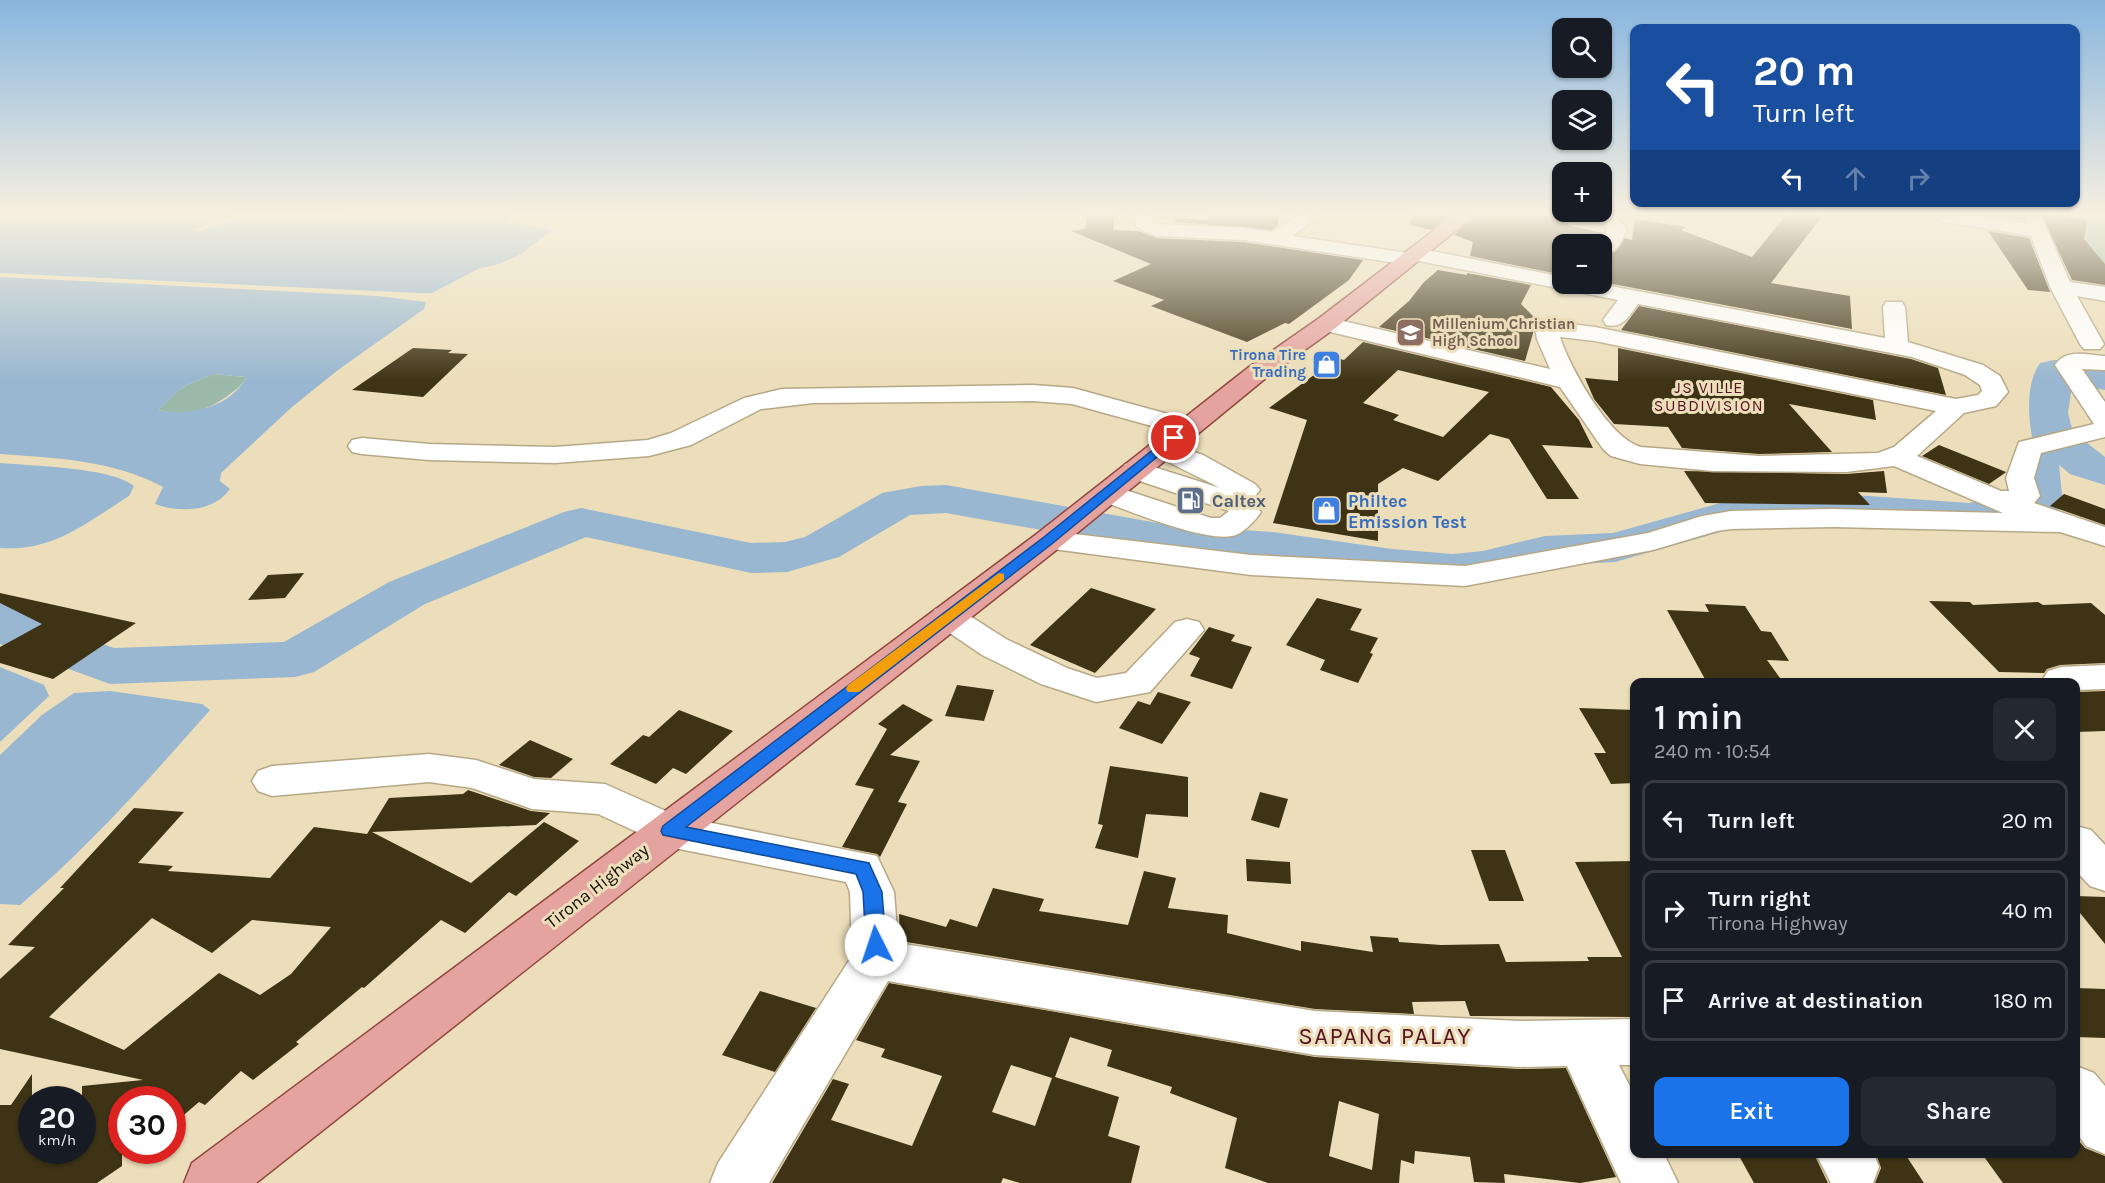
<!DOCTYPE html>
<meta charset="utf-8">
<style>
:root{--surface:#171b24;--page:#242831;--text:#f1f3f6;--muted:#9ea1a6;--line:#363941;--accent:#1a73e8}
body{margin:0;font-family:Karla,sans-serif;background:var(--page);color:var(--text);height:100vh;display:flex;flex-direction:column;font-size:22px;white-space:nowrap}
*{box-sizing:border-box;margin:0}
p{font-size:20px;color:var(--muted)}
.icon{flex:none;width:33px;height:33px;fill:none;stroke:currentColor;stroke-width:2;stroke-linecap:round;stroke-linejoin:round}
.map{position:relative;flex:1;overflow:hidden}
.side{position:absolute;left:1630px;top:678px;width:450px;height:480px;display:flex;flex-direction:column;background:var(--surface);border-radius:12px;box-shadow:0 2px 4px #0004}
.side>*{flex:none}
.guide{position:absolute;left:1630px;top:24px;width:450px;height:183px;border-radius:12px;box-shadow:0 2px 4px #0004;background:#1a4fa0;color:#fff;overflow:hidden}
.controls{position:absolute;left:1552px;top:18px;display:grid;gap:12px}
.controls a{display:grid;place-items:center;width:60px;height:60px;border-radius:12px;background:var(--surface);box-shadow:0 2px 4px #0004;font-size:30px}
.speed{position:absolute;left:18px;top:1086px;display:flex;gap:12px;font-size:30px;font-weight:700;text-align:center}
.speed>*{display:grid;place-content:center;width:78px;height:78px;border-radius:50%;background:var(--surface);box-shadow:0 2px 4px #0004;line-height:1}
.speed small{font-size:15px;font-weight:400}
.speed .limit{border:9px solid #d22;background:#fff;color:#111}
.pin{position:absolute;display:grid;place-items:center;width:51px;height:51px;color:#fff;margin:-26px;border:3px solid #fff;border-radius:50%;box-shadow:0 2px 6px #0007}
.me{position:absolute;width:66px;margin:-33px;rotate:356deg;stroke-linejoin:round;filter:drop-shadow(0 0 4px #0008)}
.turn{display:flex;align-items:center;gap:21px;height:126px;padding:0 24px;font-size:27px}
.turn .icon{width:78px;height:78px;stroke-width:2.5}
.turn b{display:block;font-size:42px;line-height:51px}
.lanes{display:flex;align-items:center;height:57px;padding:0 24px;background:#0003;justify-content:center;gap:30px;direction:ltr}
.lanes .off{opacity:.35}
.round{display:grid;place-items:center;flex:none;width:63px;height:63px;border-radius:12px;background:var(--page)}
.overview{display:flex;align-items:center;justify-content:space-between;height:102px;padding:0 24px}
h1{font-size:36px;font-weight:600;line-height:45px}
.primary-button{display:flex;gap:12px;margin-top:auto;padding:12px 24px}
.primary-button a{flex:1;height:69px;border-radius:12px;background:var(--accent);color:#fff;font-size:24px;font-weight:600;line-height:69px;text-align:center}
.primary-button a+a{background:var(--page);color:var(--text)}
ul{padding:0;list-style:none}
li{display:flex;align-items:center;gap:18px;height:81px;margin:0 12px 9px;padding:0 12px;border:3px solid var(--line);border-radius:12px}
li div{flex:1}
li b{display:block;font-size:22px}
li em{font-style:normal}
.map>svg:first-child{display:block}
.green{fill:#9ab9a8}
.water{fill:#99b7d0;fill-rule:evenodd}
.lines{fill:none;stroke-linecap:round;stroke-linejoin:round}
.river{fill:#99b7d0;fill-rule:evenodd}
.building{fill:#3e3315;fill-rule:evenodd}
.minor-casing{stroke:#b6a887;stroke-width:3}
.major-casing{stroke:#91473f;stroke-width:3}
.minor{fill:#fff;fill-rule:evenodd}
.major{fill:#e5a39f;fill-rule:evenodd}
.route{fill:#1a73e8;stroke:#114b97;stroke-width:1.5}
.slow{fill:#f59e0b}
.labels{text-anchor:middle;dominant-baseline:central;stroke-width:6;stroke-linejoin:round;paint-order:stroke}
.far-education-label{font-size:15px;font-weight:bold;fill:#785e54;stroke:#ecdeba;text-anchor:start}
.far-shop-label{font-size:15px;font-weight:bold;fill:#366cbe;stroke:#ecdeba;text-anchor:end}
.far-neighbourhood-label{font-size:16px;letter-spacing:1.5px;fill:#581322;stroke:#ecdeba}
.service-label{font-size:18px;font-weight:bold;fill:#4e5e75;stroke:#ecdeba;text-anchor:start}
.shop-label{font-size:18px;font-weight:bold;fill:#366cbe;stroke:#ecdeba;text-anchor:start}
.street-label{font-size:18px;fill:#140f04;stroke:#ecdeba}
.near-neighbourhood-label{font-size:24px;letter-spacing:1.5px;fill:#581322;stroke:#ecdeba}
</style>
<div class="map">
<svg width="2105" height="1183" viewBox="0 0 2105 1183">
<rect width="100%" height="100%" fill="#ecdeba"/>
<!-- green -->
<g class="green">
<polygon points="2080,215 2105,218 2105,279 2082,247"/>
<path d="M 213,374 L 246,377 C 242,386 234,391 226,397 C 203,413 185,416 158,410 L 183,387 Z"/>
</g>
<!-- water -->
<g class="water">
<polygon points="0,215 229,215 194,231 198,231 245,216 508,215 507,221 552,230 521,254 499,264 478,269 432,293 418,293 0,273"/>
<path d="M 0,277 L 378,296 L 426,302 L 424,309 L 338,370 L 292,407 L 221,473 L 220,481 L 230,489 C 214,512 180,513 155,504 L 163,487 C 113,460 56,458 0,454 ZM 213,374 L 246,377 C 232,407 188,417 158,410 L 183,387 Z"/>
<path d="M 0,463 C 31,466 111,467 134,486 L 129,496 C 86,523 53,552 0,548 Z"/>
<polygon points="0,667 44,685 49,696 0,742"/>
<path d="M 110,691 L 202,704 L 210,710 C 150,778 90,846 20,905 L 0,904 L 0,755 L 42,715 L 74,693 Z"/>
</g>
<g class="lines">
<!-- river -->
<path class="river" d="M 2054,360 L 2105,366 L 2105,390 L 2072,385 L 2068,413 L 2073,432 L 2105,457 L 2105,485 L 2070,474 L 2059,465 L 2063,504 L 2056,514 L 1969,531 L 1826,521 L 1752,523 L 1615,562 L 1545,566 L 1483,581 L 1453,584 L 1392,579 L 1273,562 L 1169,553 L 946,513 L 910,515 L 839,557 L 787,572 L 751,573 L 586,537 L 425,604 L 314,672 L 295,677 L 110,684 L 0,644 L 0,601 L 19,606 L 37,620 L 114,648 L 284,642 L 389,582 L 564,512 L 581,508 L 751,543 L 785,542 L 805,537 L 882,493 L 921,486 L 946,485 L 1169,525 L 1273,532 L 1392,549 L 1453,554 L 1483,551 L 1545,536 L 1613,533 L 1749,495 L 1826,493 L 1969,503 L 2017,494 L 2015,463 L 2032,437 C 2028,414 2026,383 2040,363 Z"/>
</g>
<!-- building -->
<g class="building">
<polygon points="1087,215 1115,215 1113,230 1138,231 1157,238 1243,242 1363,260 1349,280 1289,324 1285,323 1247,342 1151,306 1164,300 1113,281 1151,264 1071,231 1085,229"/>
<polygon points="1209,215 1278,215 1278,225 1271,230 1174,222 1177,218 1208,220"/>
<polygon points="1411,215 1450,215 1431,230 1410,225"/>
<polygon points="1477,215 1577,215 1567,225 1603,233 1594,244 1563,244 1563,275 1470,256 1473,242 1454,235"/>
<polygon points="1786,215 1823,215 1771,283 1850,296 1852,329 1602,282 1602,258 1616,251 1625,238 1632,240 1635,219 1686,227 1681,230 1752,257"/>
<polygon points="1993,215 2053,215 2087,220 2084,239 2105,264 2105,285 2072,280 2042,216 2028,216 2025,220"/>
<polygon points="1988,231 2029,238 2050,292 2028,290"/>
<polygon points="1438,270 1467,275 1467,273 1531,285 1521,304 1536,319 1536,323 1525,361 1379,327 1409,301 1424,282"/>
<polygon points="1639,306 1911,359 1938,368 1946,395 1621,330"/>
<path d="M 1363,342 L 1551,387 L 1579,420 L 1593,448 L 1542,445 L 1579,499 L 1547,499 L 1509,439 L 1490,434 L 1438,481 L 1403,468 L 1378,484 L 1378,541 L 1273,523 L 1307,420 L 1269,408 L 1337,358 L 1344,360 ZM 1398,370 L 1489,392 L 1443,437 L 1393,420 L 1399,415 L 1363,403 Z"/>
<polygon points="413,348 452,350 448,353 468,354 423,397 352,390"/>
<polygon points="1618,348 1873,400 1876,420 1789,404 1832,452 1759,454 1682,448 1668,427 1614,424 1594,399 1585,378 1618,381"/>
<polygon points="1939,445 2006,472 2005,473 1989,484 1922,456"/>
<polygon points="1684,471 1846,474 1884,471 1887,493 1858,492 1870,505 1705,503"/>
<polygon points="2064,494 2105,509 2105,525 2050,506"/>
<polygon points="304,573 285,598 248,600 268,575"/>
<polygon points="1091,588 1156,609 1095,673 1030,645"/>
<polygon points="0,593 136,623 53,679 0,663 0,647 42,624 0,603"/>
<polygon points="1317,598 1362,609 1350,630 1378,638 1370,653 1373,654 1358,683 1320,670 1325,660 1286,645"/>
<polygon points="1929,601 1970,602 1973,605 2038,602 2043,605 2091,603 2105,615 2105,663 2060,665 2047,669 2044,673 1999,672"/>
<polygon points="1705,604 1745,606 1761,631 1771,632 1789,661 1767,660 1783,682 1706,681 1667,610 1709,612"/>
<polygon points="1209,627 1235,635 1231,641 1252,647 1232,689 1190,676 1200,658 1189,654"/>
<polygon points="957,685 994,690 984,721 945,716"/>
<polygon points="2105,691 2105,731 2076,732 2076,692"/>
<polygon points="1158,692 1191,702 1162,744 1119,728 1138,701 1150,705"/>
<polygon points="903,704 933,720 890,755 920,761 898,802 907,804 880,857 877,854 842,847 874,789 855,785 887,729 878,724"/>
<polygon points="1579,708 1635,710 1635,783 1611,784 1594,753 1606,753"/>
<polygon points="679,710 733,731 686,774 673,768 656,784 610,764 643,735 649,737"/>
<polygon points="530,740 573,759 551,778 534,777 499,765"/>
<polygon points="1110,766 1188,777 1188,817 1146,814 1138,858 1095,848 1103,825 1098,824"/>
<path d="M 468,790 L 531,811 L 550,813 L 536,825 L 372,832 L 471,883 L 544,822 L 579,841 L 516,896 L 509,892 L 465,933 L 441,920 L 364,988 L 362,987 L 296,1042 L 299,1044 L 253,1080 L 241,1071 L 205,1105 L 199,1102 L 172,1125 L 172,1100 L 122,1100 L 122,1166 L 97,1183 L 0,1183 L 0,1105 L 11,1105 L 32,1074 L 32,1150 L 82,1150 L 82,1086 L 143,1080 L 0,1049 L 0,979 L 35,947 L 8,945 L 64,888 L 60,888 L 134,808 L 184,812 L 138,863 L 173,866 L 168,871 L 270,878 L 314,827 L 367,834 L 389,798 L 463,794 ZM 152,918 L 212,953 L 252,920 L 331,927 L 291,974 L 260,995 L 219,973 L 124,1050 L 49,1017 Z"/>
<polygon points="1260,792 1288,799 1279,828 1251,820"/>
<polygon points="1471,850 1505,850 1524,901 1489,901"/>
<polygon points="1246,859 1290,862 1291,884 1247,881"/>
<polygon points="1635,861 1635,1017 1470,1016 1465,1001 1412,1002 1414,1014 1315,1009 900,941 899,914 946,927 950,919 977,927 993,888 1044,899 1039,911 1128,925 1144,871 1176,878 1168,908 1228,915 1227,933 1301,951 1301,941 1373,952 1370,936 1398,938 1399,942 1441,945 1499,944 1506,962 1589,961 1587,957 1622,957 1575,862"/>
<polygon points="2076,896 2105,897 2105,944 2076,908"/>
<path d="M 889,983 L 1315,1057 L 1519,1069 L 1566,1068 L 1616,1177 L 1580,1183 L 1504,1174 L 1505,1183 L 1474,1182 L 1470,1157 L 1415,1151 L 1414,1164 L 1401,1160 L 1399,1183 L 1268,1183 L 1225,1168 L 1237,1118 L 1170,1093 L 1172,1087 L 1107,1066 L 1112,1050 L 1070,1037 L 1055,1077 L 1119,1097 L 1108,1136 L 1140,1146 L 1131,1183 L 1020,1183 L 1003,1178 L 1001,1183 L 772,1183 L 833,1079 L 849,1084 L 831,1120 L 912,1146 L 942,1076 L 881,1057 L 885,1049 L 856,1040 ZM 1011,1065 L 1052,1078 L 1035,1126 L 992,1112 ZM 1339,1101 L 1379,1114 L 1372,1170 L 1329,1156 Z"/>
<polygon points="2076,988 2105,989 2105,1038 2076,1037"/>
<polygon points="760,991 816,1008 775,1072 722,1055"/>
<polygon points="2076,1141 2079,1141 2085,1148 2105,1156 2105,1183 2003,1183 1982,1154 2076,1154"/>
<polygon points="1738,1154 1814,1154 1828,1183 1754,1183"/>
<polygon points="1876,1154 1905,1154 1924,1183 1875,1183 1881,1168"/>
</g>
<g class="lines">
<defs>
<g id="minor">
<path d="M 1133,215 L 1151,215 L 1153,221 L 1160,224 L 1243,228 L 1272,232 L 1298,215 L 1320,215 L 1293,236 L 1408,253 L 1417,248 L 1563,277 L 1563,284 L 1600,284 L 1885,338 L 1883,307 L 1886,302 L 1902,302 L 1905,307 L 1908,342 L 1983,365 L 2000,376 L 2008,392 L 1996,406 L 1964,413 L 1917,456 L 2001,491 L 2009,491 L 2006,478 L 2019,442 L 2094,424 L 2055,365 C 2066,348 2087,355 2105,356 L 2105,370 L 2082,369 L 2105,402 L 2105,437 L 2041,453 L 2034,478 L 2040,496 L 2034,503 L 2105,527 L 2105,546 L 2060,532 L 1833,527 L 1731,529 L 1717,531 L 1653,550 L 1465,586 L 1251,575 L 1038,547 L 1033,540 L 1038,533 L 1049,531 L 1251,555 L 1465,566 L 1648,533 L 1702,516 L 1731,511 L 1833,509 L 2003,513 L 1894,466 L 1846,472 L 1713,471 L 1640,464 L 1611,456 L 1603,449 L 1560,387 L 1318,329 L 1315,324 L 1318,319 L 1326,317 L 1550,369 L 1537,339 L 1535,328 L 1539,323 L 1547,321 L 1595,327 L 1956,399 L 1978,395 L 1982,391 L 1980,385 L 1965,375 L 1912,357 L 1638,304 C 1629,316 1623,329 1606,325 L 1603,320 L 1618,300 L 1419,261 L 1410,265 L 1243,240 L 1157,236 L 1137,228 ZM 1560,337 L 1595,341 L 1936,411 L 1894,447 L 1878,453 L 1759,456 L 1641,447 C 1609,438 1570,368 1560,337 Z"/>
<path d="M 1591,215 L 1615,215 L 1627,229 C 1622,242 1616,253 1602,256 L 1602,244 L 1596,244 L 1604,238 L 1607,229 Z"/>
<polygon points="1931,215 1977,215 2026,223 2028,218 2042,218 2070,282 2105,287 2105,301 2077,296 2104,344 2100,349 2084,349 2080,344 2050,287 2031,236 1940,221"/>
<polygon points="1033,385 1073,388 1197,422 1201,428 1197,434 1188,436 1072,404 1033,401 813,403 761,409 691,445 649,456 555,463 429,460 362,454 352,452 348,446 352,440 362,438 429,444 555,447 648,440 671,433 744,398 782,389"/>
<path d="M 1161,441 L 1203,455 L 1255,484 L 1260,490 L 1255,496 L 1249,498 L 1261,512 C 1256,520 1246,530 1238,534 C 1214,547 1124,509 1097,499 L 1092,493 L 1097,487 L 1107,484 L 1211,518 L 1220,518 L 1229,511 L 1125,476 L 1121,470 L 1125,464 L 1135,461 L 1220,488 C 1208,481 1151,455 1147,449 L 1151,443 Z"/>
<polygon points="947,606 959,609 1006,639 1067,668 1097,678 1126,673 1175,622 1187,619 1199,622 1204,630 1150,692 1096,702 1041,684 982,655 935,623 930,616 935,609"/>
<polygon points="2105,665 2105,689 2076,690 2076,682 2045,682 2043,679 2048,671 2061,667"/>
<polygon points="429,754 476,760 534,779 605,784 677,816 877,856 894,892 898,943 1315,1011 1519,1021 1635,1019 1635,1065 1619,1065 1635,1096 1635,1154 1664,1154 1678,1183 1621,1183 1567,1066 1519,1067 1315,1055 888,981 769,1183 710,1183 718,1163 852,956 850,892 846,882 669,847 598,814 532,809 472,788 429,782 272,796 258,791 252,781 258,771 272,766"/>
<polygon points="2076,826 2091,830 2105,845 2105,891 2090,886 2076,871"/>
<polygon points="2076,1066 2094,1073 2105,1086 2105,1154 2086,1146 2076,1132"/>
<polygon points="1816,1154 1874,1154 1879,1167 1873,1183 1831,1183"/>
</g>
<polygon id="major" points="1454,215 1475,215 1334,329 1267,377 1060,547 256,1183 184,1183 192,1163 1038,533 1249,367 1318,319"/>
</defs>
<!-- minor casing -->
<use href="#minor" class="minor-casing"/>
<!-- major casing -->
<use href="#major" class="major-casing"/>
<!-- minor -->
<use href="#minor" class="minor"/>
<!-- major -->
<use href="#major" class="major"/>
</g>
<!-- sky -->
<linearGradient id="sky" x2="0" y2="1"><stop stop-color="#88b5de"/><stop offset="0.56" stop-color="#f6f0e0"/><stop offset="1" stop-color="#f6f0e0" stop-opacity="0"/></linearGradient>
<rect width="2105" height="381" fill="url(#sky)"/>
<!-- route -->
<polygon class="route" points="1170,436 1180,438 1053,543 686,827 869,863 882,892 886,945 883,951 876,954 869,951 866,945 863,892 856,874 663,835 661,831 663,826 1044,537"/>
<!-- slow -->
<polygon class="slow" points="999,573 1004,574 1004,580 859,692 848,692 846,689 848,685"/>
<!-- icons -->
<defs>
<symbol id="school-square" viewBox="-11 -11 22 22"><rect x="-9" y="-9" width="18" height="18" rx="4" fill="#8d6e63" stroke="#ecdeba"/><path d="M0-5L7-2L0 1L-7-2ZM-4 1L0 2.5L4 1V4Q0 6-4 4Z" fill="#fff"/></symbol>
<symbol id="shop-square" viewBox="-11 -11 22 22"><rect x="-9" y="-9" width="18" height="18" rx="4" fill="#3f7fe0" stroke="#ecdeba"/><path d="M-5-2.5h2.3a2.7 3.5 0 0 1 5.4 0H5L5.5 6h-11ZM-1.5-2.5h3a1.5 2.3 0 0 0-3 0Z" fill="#fff"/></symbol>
<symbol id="fuel-square" viewBox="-11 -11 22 22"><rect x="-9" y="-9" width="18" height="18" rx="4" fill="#5c6f8a" stroke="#ecdeba"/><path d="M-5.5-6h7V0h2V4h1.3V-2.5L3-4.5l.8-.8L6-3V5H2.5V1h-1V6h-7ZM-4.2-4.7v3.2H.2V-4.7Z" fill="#fff"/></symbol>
</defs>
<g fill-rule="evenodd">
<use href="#school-square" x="1394" y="316" width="33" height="33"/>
<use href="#shop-square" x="1310" y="348" width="33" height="33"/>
<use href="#fuel-square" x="1174" y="484" width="33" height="33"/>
<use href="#shop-square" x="1310" y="494" width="33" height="33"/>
</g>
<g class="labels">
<!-- far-education labels -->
<g class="far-education-label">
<text x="1432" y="324">Millenium Christian<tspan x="1432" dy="17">High School</tspan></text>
</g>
<!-- far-shop labels -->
<g class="far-shop-label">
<text x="1306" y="355">Tirona Tire<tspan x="1306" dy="17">Trading</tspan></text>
</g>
<!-- far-neighbourhood labels -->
<g class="far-neighbourhood-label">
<text x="1709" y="387">JS VILLE<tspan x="1709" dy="18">SUBDIVISION</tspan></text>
</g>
<!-- service labels -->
<g class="service-label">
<text x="1212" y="501">Caltex</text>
</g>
<!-- shop labels -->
<g class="shop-label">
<text x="1348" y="501">Philtec<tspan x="1348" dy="21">Emission Test</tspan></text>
</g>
<!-- street labels -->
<g class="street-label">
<text transform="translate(597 886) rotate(-38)">Tirona Highway</text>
</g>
<!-- near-neighbourhood labels -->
<g class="near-neighbourhood-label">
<text x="1385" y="1036">SAPANG PALAY</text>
</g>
</g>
</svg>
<div class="controls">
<a><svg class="icon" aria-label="search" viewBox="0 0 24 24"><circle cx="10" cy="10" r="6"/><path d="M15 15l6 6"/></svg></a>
<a><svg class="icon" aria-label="layers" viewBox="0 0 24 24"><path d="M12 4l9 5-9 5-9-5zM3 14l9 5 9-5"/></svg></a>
<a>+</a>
<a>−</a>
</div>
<div class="speed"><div>20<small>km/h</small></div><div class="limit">30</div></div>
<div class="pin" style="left:1174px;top:438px;background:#d93025"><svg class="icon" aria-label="arrive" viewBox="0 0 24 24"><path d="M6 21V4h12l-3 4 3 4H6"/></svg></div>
<svg class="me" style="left:876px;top:945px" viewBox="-20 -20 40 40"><circle r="19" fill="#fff"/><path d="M0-13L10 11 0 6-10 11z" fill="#1a73e8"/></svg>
<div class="guide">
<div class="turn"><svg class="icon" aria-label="left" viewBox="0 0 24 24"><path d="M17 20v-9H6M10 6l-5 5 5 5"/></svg><div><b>20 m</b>Turn left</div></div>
<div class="lanes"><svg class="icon" aria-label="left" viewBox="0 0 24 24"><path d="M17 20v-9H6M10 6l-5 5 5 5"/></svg><svg class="icon off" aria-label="ahead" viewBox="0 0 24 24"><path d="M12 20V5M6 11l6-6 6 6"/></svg><svg class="icon off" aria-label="right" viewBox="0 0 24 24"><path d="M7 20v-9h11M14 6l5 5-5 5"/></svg></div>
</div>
<section class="side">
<div class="overview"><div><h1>1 min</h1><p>240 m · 10:54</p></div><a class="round"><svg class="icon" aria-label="close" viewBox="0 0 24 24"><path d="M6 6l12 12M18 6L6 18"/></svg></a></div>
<ul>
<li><svg class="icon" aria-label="left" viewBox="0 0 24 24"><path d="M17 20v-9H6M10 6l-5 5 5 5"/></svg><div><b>Turn left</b></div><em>20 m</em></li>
<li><svg class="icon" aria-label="right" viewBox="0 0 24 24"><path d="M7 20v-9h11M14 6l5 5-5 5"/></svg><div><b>Turn right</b><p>Tirona Highway</p></div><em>40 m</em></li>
<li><svg class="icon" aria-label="arrive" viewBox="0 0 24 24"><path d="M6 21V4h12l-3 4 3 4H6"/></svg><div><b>Arrive at destination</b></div><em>180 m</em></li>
</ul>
<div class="primary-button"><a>Exit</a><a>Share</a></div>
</section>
</div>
